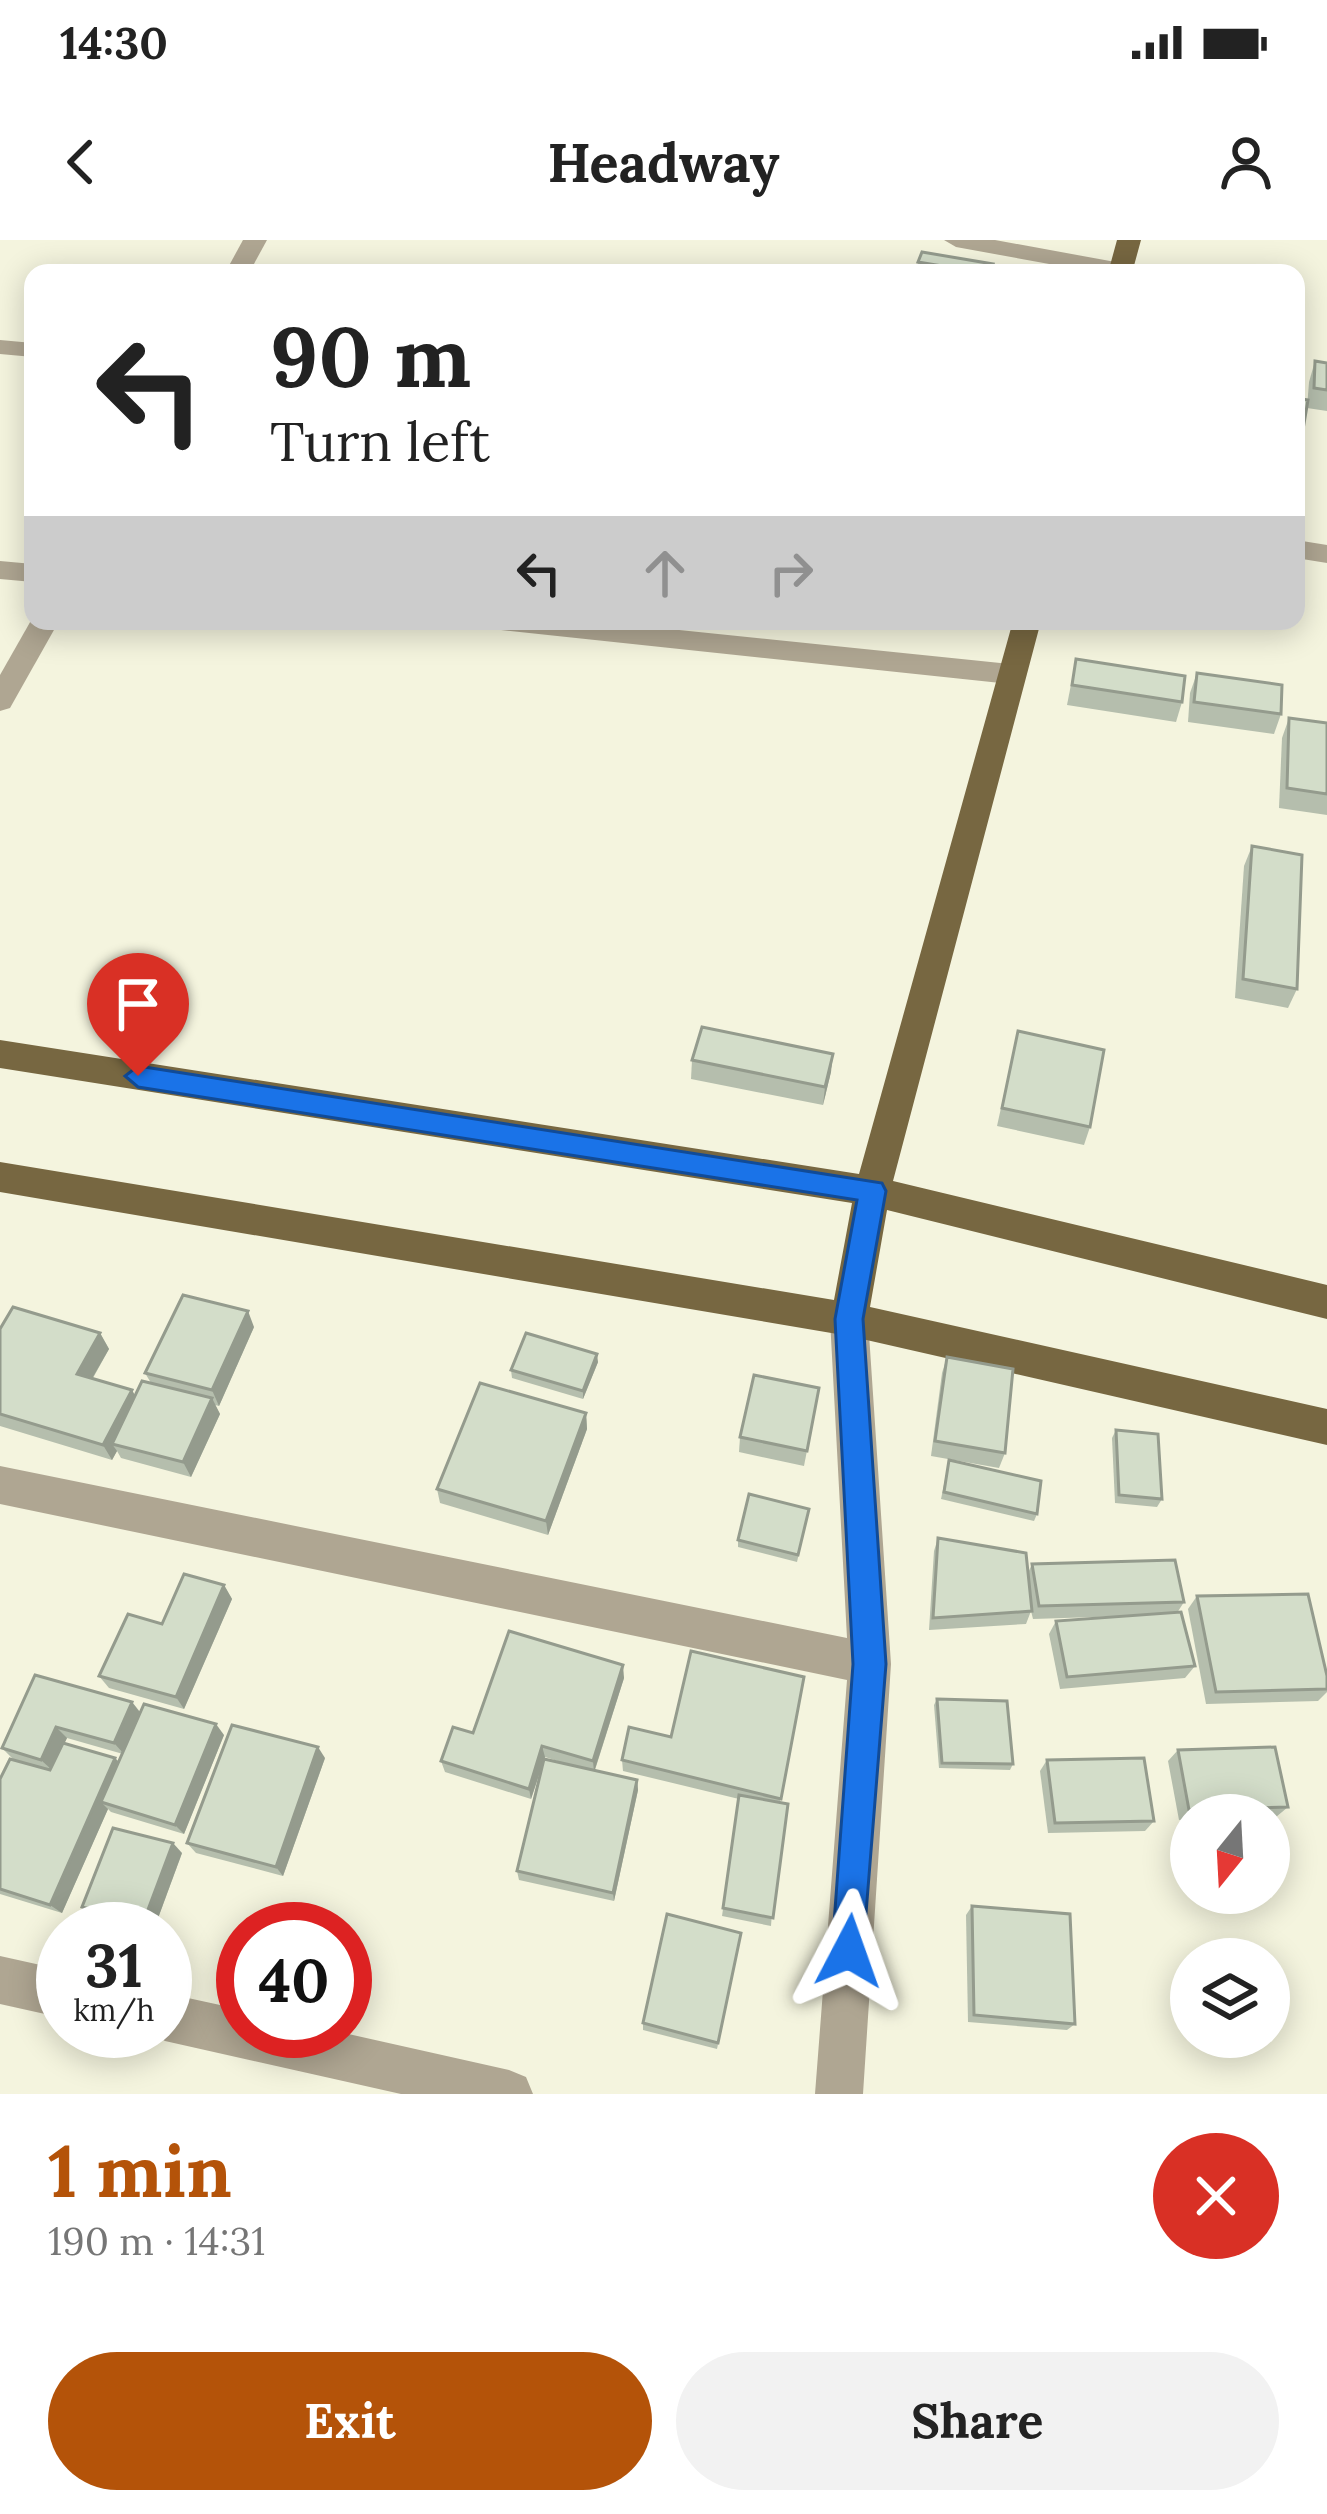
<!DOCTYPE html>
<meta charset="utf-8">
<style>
:root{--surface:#fff;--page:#f2f2f2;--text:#222;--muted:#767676;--accent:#b45309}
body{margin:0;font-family:Lora,serif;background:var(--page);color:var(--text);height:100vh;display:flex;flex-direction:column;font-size:45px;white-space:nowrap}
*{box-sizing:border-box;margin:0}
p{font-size:39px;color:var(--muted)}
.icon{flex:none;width:66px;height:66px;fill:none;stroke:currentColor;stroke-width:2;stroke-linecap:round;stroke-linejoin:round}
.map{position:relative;height:1854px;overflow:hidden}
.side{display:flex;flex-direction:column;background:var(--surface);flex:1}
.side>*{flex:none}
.top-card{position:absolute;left:24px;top:24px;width:1281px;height:366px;border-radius:24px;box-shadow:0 6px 30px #0003;background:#fff;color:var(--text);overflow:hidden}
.needle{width:78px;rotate:198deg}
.fabs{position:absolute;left:1170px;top:1554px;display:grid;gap:24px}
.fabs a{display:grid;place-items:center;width:120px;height:120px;border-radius:50%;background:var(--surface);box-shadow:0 6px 30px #0003;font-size:60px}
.speed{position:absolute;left:36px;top:1662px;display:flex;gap:24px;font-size:60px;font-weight:700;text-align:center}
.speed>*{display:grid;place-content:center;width:156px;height:156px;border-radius:50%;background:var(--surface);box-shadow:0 6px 30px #0003;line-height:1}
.speed small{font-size:30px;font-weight:400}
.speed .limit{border:18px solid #d22;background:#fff;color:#111}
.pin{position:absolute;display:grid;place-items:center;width:102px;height:102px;color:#fff;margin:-123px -51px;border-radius:50% 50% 50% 0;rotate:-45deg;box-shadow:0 0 12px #0007}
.pin .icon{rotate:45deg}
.me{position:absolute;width:132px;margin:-66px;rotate:4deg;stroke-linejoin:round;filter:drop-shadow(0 0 9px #0008)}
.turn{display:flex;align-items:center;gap:42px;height:252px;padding:0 48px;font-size:54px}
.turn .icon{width:156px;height:156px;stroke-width:2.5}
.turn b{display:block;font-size:84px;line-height:102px}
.lanes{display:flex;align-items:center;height:114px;padding:0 48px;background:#0003;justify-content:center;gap:60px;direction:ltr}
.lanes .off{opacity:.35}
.round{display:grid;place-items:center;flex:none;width:126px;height:126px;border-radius:63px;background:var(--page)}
.headline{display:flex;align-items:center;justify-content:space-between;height:204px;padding:0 48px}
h1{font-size:72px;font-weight:700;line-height:90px;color:var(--accent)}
.action{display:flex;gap:24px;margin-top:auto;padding:24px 48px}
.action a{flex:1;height:138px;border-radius:72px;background:var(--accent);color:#fff;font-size:48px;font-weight:700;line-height:138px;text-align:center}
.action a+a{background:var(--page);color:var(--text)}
.status{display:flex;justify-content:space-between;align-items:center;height:84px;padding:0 60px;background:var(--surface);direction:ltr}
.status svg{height:33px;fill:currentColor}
header{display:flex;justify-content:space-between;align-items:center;height:156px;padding:0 48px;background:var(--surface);font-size:54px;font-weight:700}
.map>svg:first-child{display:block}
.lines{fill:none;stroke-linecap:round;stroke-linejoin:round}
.minor{fill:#afa692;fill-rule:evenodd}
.major{fill:#776741;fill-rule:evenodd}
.wall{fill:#b5bead;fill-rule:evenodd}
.shaded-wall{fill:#949b8d}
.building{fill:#d3ddc9;stroke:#949b8d;stroke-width:3}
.route{fill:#1a73e8;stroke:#114b97;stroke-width:3}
</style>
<div class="status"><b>14:30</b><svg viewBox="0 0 49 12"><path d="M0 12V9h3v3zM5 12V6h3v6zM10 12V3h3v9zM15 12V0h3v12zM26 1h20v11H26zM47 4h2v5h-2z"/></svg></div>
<header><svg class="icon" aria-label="back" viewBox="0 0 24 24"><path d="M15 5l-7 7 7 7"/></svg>Headway<svg class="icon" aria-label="person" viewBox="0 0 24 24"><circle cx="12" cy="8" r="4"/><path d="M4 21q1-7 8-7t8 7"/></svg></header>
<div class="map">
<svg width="1327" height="1854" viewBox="0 0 1327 1854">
<rect width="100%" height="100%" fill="#f4f4de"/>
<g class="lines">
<!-- minor -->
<g class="minor">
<polygon points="243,0 267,0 249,33 225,33"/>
<polygon points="944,0 995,0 1121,23 1133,30 1099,33 956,7"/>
<polygon points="0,100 33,103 33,117 0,114"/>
<polygon points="1296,300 1327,305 1327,323 1296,318"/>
<polygon points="0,321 33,324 33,342 0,339"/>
<polygon points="33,377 59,381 10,468 0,471 0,435"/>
<polygon points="487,381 592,381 1010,424 1025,434 1010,444 501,390"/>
<polygon points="849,1062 862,1067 868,1079 891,1424 863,1854 815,1854 847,1440 0,1264 0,1226 847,1398 830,1079 836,1067"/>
<polygon points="0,1716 63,1730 63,1778 0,1764"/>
<polygon points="165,1753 243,1770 243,1791 335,1791 509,1830 526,1837 533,1854 401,1854 165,1801 147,1791 165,1791"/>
</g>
<!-- major -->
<g class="major">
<polygon points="1117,0 1141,0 1132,33 1108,33"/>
<polygon points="1013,381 1041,381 893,941 1327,1045 1327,1079 887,970 870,1067 1327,1169 1327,1205 849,1096 0,952 0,922 834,1060 852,963 0,828 0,800 859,934"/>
</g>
</g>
<!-- wall -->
<g class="wall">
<polygon points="918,22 991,33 922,33 916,32"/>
<polygon points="1315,121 1327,123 1327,171 1307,168 1309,142"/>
<polygon points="1076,419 1182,462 1176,482 1067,465"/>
<polygon points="1197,433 1281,474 1274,494 1188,482 1190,453"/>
<polygon points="1289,478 1327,483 1327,575 1279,568 1282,498"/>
<polygon points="1252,606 1297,749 1288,768 1235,758 1244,626"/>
<polygon points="1018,791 1090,887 1084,905 997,886"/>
<polygon points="692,820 831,832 823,865 691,839"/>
<polygon points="254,1087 219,1166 215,1165 220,1174 191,1237 121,1218 117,1211 112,1220 0,1186 0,1089 100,1093 109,1109 93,1138 132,1150 135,1156 151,1143 145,1133"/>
<polygon points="947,1117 1005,1213 999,1228 931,1216 942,1133"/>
<polygon points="598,1122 583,1159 512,1138 511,1130"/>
<polygon points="819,1148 804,1226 739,1212 740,1197"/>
<polygon points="586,1173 587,1189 548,1295 440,1263 437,1249"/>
<polygon points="1116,1190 1162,1259 1157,1267 1115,1263 1112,1198"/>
<polygon points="949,1220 1037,1274 1034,1281 941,1259"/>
<polygon points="809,1269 797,1322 738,1307 738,1300"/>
<polygon points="938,1298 1028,1333 1032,1324 1184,1362 1177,1373 1195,1426 1185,1438 1060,1449 1049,1394 1056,1381 1126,1376 1033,1379 1031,1371 1026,1384 929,1390 934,1311"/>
<polygon points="224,1345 232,1359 184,1469 109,1448 99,1436 162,1384"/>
<polygon points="1197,1356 1327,1436 1327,1452 1318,1461 1206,1464 1188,1369"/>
<path d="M 35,1435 L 132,1462 L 141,1473 L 224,1495 L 184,1594 L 111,1572 L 108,1569 L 62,1673 L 0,1654 L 0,1539 L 13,1519 L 2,1508 ZM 67,1498 L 123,1514 L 119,1522 L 115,1518 L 64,1503 Z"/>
<polygon points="804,1437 780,1562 771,1686 722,1676 739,1559 623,1531 622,1520"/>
<polygon points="624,1438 595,1530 637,1540 638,1550 614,1661 519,1640 517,1631 573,1526 545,1517 531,1559 445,1532 441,1521 473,1493"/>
<polygon points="937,1459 1013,1524 1010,1530 939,1528 934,1465"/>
<polygon points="1178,1510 1288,1567 1276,1577 1269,1577 1269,1575 1191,1575 1191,1579 1179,1580 1168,1521"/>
<polygon points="325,1518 283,1636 196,1613 187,1603"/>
<polygon points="1047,1520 1154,1581 1145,1591 1048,1593 1040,1531"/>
<polygon points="182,1613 154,1689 146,1689 93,1675 82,1667"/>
<polygon points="972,1666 1075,1784 1067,1790 968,1782 966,1675"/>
<polygon points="741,1693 717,1809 643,1790 643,1783"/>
</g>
<!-- shaded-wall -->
<g class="shaded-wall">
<polygon points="833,814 831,832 823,865 825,847"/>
<polygon points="248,1071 254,1087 219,1166 212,1150"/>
<polygon points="100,1093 109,1109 86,1149 77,1134"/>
<polygon points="597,1114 598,1122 583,1159 583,1151"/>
<polygon points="132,1150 140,1165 112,1204 117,1211 112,1220 103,1205"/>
<polygon points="212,1158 220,1174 191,1237 183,1222"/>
<polygon points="586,1173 587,1189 548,1295 546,1281"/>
<polygon points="224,1345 232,1359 184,1469 176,1457"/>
<polygon points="623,1425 624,1438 594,1532 593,1521"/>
<polygon points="132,1462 141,1474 124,1514 114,1503"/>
<polygon points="216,1484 224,1495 184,1594 175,1585"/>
<polygon points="56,1487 67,1498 52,1530 41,1520"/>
<polygon points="542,1506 545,1517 531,1559 529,1549"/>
<polygon points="318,1507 325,1518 283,1636 276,1627"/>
<polygon points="115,1518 125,1529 101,1562 108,1569 62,1673 50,1665"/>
<polygon points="637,1540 638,1550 614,1661 613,1653"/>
<polygon points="173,1603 182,1613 154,1689 151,1689 143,1683"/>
</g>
<!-- building -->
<g class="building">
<polygon points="922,12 993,24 989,33 965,33 967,30 918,22"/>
<polygon points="1315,121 1327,123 1327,150 1314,148"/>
<polygon points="1296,158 1308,160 1297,225 1296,225"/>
<polygon points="1076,419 1185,436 1182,462 1072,445"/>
<polygon points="1197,433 1282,445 1281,474 1194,462"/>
<polygon points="1289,478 1327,483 1327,554 1287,548"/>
<polygon points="1252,606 1302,615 1297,749 1243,739"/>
<polygon points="702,787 833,814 825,847 692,820"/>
<polygon points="1018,791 1104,810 1090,887 1002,868"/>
<polygon points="183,1055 248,1071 212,1150 145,1133"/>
<polygon points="13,1067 100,1093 77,1134 132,1150 103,1205 0,1174 0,1089"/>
<polygon points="526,1093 597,1114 583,1151 511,1130"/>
<polygon points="947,1117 1013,1129 1005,1213 935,1201"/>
<polygon points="754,1135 819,1148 807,1211 740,1197"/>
<polygon points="142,1141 212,1158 183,1222 112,1204"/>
<polygon points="480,1143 586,1173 546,1281 437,1249"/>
<polygon points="1116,1190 1158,1194 1162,1259 1119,1255"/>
<polygon points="949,1220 1041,1241 1037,1274 944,1252"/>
<polygon points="749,1254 809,1269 798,1315 738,1300"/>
<polygon points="938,1298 1026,1313 1032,1371 933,1378"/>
<polygon points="1175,1320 1184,1362 1039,1366 1032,1324"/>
<polygon points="184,1334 224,1345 176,1457 99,1436 128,1374 162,1384"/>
<polygon points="1308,1354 1327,1436 1327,1449 1216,1452 1197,1356"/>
<polygon points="1181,1372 1195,1426 1067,1437 1056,1381"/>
<polygon points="509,1391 623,1425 593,1521 542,1506 529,1549 441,1521 453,1487 473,1493"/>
<polygon points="691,1411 804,1437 781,1559 622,1520 629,1487 671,1497"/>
<polygon points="35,1435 132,1462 114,1503 56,1487 41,1520 2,1508"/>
<polygon points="937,1459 1007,1461 1013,1524 942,1523"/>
<polygon points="144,1464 216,1484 175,1585 101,1562"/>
<polygon points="232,1485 318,1507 276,1627 187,1603"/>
<polygon points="63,1503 115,1518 50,1665 0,1649 0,1539 10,1519 50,1530"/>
<polygon points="1275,1507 1288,1567 1189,1570 1178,1510"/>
<polygon points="1144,1518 1154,1581 1055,1583 1047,1520"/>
<polygon points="544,1519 637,1540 613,1653 517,1631"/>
<polygon points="739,1555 788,1564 773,1678 723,1668"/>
<polygon points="113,1588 173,1603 143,1683 82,1667"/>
<polygon points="972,1666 1070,1674 1075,1784 974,1775"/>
<polygon points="667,1674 741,1693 718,1803 643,1783"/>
</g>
<!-- route -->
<polygon class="route" points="138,826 882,943 886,951 863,1079 886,1424 862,1723 849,1728 837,1723 832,1711 853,1424 835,1079 857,960 138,847 125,836"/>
</svg>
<div class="fabs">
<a><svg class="needle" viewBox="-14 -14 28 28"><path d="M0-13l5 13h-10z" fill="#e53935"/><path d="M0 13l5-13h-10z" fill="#767676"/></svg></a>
<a><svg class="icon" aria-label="layers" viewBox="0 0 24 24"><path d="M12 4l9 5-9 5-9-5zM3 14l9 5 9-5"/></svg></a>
</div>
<div class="speed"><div>31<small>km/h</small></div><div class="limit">40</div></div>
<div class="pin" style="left:138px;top:836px;background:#d93025"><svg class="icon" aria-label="arrive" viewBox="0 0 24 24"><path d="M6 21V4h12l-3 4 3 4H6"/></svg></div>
<svg class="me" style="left:849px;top:1711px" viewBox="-20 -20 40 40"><path d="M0-17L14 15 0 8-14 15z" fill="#1a73e8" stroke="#fff" stroke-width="4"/></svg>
<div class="top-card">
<div class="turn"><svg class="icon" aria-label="left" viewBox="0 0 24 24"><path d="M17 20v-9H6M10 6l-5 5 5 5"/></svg><div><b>90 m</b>Turn left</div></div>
<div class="lanes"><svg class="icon" aria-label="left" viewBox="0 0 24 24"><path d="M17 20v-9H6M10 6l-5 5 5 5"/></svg><svg class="icon off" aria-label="ahead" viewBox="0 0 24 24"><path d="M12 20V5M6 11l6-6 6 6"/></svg><svg class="icon off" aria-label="right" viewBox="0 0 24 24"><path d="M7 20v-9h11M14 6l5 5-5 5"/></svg></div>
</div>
</div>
<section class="side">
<div class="headline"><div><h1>1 min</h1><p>190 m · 14:31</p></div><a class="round" style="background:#d93025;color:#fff"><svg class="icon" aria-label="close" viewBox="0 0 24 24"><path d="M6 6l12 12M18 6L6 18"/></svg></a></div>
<div class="action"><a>Exit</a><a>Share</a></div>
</section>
